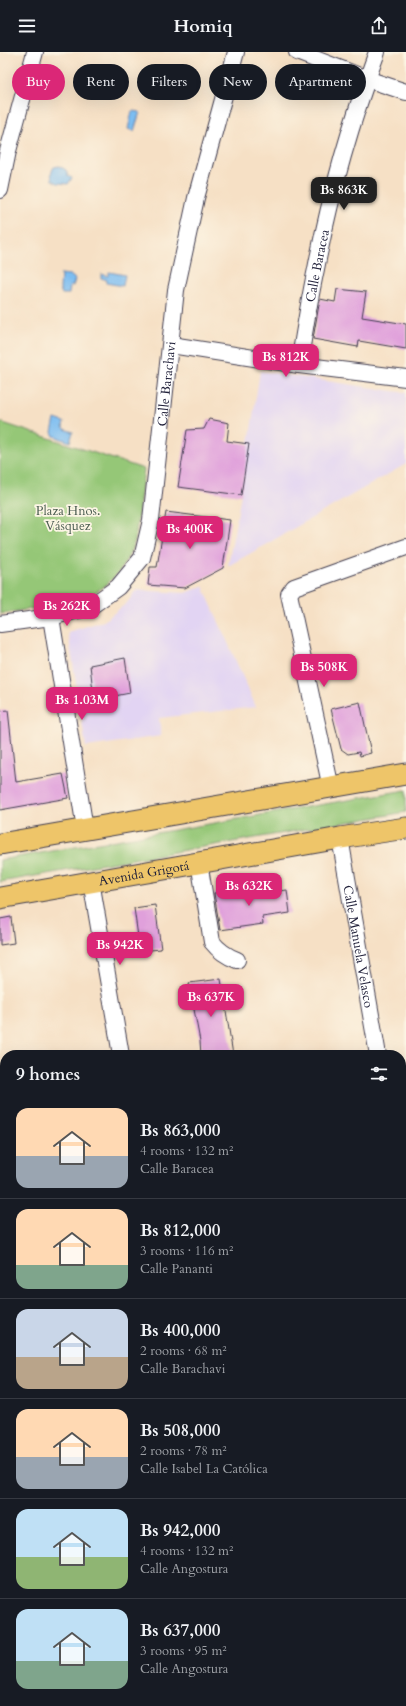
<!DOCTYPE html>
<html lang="en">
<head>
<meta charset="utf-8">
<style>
  :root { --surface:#171b24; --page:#20242c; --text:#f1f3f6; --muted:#9ea1a6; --line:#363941; --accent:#db2777 }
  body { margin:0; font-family:Cardo,serif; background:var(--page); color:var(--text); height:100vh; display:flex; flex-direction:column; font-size:15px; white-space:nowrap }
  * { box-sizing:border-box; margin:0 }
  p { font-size:13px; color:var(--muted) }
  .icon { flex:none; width:22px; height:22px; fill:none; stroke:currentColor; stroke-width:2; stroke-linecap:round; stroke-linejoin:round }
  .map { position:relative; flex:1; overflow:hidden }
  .side { position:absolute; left:0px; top:998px; width:406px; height:656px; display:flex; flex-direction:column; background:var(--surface); border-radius:16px 16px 0 0; box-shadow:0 4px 16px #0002 }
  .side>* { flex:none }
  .top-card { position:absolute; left:12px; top:12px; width:382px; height:36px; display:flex; gap:8px }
  .price { position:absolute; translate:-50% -34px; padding:0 9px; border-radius:8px; background:var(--accent); color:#fff; font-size:13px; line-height:26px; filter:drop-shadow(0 1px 2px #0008) }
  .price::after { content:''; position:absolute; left:50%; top:24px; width:12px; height:9px; margin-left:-6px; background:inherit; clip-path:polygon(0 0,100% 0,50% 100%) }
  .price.on { background:#222; color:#fff }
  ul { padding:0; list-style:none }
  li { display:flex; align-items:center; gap:12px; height:100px; padding:0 16px }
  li+li { border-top:1px solid var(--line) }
  li span { display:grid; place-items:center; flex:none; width:112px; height:80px; border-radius:12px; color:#555 }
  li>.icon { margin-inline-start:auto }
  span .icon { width:48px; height:48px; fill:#fffc; stroke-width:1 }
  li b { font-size:17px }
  h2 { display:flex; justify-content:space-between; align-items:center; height:48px; padding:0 16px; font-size:17px }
  .chip { padding:0 14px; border-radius:18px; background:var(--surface); box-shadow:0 4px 16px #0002; font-size:14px; line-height:36px }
  .chip.on { background:var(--accent); color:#fff }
  header { display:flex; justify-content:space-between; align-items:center; height:52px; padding:0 16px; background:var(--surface); font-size:18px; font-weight:700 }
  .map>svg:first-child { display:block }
  .built { fill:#e2d4f3 }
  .green { fill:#95c777; stroke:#5c7459 }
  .water { fill:#7dbdf1; stroke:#507096 }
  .building { fill:#e0a0db }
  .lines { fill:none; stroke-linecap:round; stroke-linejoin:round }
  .minor-casing { stroke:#423e50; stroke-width:18 }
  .major-casing { stroke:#423e50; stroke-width:23 }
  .minor { stroke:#fff; stroke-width:16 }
  .major { stroke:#eec569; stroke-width:21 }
  .labels { text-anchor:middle; stroke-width:3.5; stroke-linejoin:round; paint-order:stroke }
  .street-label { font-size:13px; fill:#22223b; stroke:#fcf5e5 }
  .park-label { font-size:13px; fill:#4a5c50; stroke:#fcf5e5 }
</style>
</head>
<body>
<header><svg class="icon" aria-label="menu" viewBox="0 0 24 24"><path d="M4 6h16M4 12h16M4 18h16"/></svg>Homiq<svg class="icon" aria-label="share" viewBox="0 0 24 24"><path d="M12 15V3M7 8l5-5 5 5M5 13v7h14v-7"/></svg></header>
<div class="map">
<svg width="406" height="1654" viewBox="0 0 406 1654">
  <rect width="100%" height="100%" fill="#fcf5e5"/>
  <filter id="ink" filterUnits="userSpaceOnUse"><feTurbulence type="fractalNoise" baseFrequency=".025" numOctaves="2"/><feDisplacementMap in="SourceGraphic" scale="8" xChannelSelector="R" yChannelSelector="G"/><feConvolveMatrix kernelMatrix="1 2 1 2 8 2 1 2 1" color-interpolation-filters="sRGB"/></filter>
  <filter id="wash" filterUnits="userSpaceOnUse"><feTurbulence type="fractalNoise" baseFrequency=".012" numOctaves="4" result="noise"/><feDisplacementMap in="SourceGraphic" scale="16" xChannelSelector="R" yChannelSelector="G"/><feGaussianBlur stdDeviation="0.9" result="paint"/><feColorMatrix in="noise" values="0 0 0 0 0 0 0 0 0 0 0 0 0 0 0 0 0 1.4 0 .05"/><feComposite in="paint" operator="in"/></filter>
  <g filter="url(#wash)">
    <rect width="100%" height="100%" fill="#f6e0c5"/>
    <g class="built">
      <polygon points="260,319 406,341 406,412 228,514 241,443"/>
      <polygon points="203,534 256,655 159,666 161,684 86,695 68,580 104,569 127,551 136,538 186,541"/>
      <polygon points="401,1646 403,1654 240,1653 269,1649 401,1649"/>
    </g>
    <g class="green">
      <polygon points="0,370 144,417 135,489 128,505 119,520 107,532 84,548 0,562"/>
      <polygon points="406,738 406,760 0,830 0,808"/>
    </g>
    <g class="water">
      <polygon points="132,59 140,60 134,79 128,77"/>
      <path d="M59,114l7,4 2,6 4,2 -4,6 -10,-1 -6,-3c-1,-5 -1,-8 2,-13z"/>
      <polygon points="109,220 125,223 123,234 106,231 107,228 101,226 101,222 108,224"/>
      <polygon points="61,222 70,223 75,227 73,234 70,234 69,242 62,242 60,237"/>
      <polygon points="55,367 64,370 63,374 65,377 73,380 70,390 54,384 52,380"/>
    </g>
    <g id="blocks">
      <g class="building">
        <polygon points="337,237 366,240 362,265 406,272 406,297 359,289 358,295 313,287 320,247 335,250"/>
        <polygon points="209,367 229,371 227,389 249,392 241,443 178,435 187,378 204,377"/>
        <polygon points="166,460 230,468 223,516 185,536 148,533 150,515 157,515"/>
        <polygon points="125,606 130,641 94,648 90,613"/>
        <polygon points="360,650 371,701 360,704 359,700 348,702 341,697 331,657"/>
        <polygon points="8,658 16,730 63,722 68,746 0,758 0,659"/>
        <polygon points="247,836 248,843 287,838 290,861 262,865 263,872 220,878 214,841"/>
        <polygon points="155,853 161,897 140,899 134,856"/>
        <polygon points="11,865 14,891 0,893 0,867"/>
        <polygon points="221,927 233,1003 201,1003 200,989 189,931"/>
      </g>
    </g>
  </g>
  <g filter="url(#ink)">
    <use href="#blocks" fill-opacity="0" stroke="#423e50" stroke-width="1"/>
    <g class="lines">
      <defs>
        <g id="minor">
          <polyline points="297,0 367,27 406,40"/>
          <polyline points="0,138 8,99 35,0"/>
          <polyline points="171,293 299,313 406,326"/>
          <path id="s1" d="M299,313c5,-32 10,-64 17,-96 14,-73 35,-147 61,-217"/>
          <polyline points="51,565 85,777"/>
          <path id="s2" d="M0,572l51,-7 39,-10 28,-20 24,-29 9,-38 25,-230 20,-92 40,-146"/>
          <polyline points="331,736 289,542 294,535 406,495"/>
          <path id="s3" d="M340,786l38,217"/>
          <path d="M199,810l13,80c7,9 14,14 25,18"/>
          <polyline points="91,829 121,1003"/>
          <polyline points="401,1030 406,1029"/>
          <polyline points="0,1102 5,1101"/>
          <polyline points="401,1151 406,1184"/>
          <polyline points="401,1288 406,1287"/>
          <polyline points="0,1363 5,1362"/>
          <polyline points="401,1541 406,1540"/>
          <polyline points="0,1617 5,1616"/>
          <polyline points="226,1649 227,1654"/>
        </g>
        <g id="major">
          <polyline points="0,792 406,722"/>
          <path id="s4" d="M0,846l340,-60 66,-10"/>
        </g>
      </defs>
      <use href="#minor" class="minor-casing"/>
      <use href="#major" class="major-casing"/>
      <use href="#minor" class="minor"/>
      <use href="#major" class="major"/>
    </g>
  </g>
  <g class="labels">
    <g class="street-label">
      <text dy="5" stroke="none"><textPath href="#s1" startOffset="101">Calle Baracea</textPath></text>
      <text dy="5" stroke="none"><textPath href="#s2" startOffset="340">Calle Barachavi</textPath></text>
      <text dy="5" stroke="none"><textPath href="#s4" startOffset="146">Avenida Grigotá</textPath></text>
      <text dy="5" stroke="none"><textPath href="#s3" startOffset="110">Calle Manuela Velasco</textPath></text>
    </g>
    <g class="park-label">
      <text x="68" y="463">Plaza Hnos.<tspan x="68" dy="15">Vásquez</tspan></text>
    </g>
  </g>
</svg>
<b class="price on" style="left:344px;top:159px">Bs 863K</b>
<b class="price" style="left:286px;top:326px">Bs 812K</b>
<b class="price" style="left:190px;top:498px">Bs 400K</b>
<b class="price" style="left:67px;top:575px">Bs 262K</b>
<b class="price" style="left:324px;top:636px">Bs 508K</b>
<b class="price" style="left:82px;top:669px">Bs 1.03M</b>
<b class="price" style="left:249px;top:855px">Bs 632K</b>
<b class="price" style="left:120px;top:914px">Bs 942K</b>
<b class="price" style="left:211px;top:966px">Bs 637K</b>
<div class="top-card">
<a class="chip on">Buy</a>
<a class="chip">Rent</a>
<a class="chip">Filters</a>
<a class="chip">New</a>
<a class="chip">Apartment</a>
</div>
<section class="side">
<h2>9 homes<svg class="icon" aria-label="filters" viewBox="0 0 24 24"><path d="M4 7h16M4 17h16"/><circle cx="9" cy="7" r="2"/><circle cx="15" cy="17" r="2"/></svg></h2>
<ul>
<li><span style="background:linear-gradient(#ffd9b3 60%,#9aa5b1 0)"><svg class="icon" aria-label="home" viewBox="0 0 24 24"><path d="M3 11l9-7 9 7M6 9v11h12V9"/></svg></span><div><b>Bs 863,000</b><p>4 rooms · 132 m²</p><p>Calle Baracea</p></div></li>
<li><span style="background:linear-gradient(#ffd9b3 70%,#7fa58c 0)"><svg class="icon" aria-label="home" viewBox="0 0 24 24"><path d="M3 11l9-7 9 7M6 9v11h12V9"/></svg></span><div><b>Bs 812,000</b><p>3 rooms · 116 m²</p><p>Calle Pananti</p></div></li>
<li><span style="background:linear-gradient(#c9d6e8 60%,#b9a48a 0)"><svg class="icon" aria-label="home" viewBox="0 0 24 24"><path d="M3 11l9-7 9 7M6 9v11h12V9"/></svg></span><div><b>Bs 400,000</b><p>2 rooms · 68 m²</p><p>Calle Barachavi</p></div></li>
<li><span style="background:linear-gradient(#ffd9b3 60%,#9aa5b1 0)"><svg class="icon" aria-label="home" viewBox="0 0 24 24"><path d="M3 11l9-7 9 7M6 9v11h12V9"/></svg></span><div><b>Bs 508,000</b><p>2 rooms · 78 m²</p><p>Calle Isabel La Católica</p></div></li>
<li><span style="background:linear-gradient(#bfe0f5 60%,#8fb573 0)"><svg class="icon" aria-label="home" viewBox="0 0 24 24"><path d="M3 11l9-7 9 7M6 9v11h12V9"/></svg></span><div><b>Bs 942,000</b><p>4 rooms · 132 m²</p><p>Calle Angostura</p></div></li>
<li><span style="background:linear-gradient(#bfe0f5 65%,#7fa58c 0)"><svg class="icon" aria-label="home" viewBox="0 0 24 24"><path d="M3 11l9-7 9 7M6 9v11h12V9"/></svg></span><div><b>Bs 637,000</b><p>3 rooms · 95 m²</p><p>Calle Angostura</p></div></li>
</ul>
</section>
</div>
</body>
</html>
